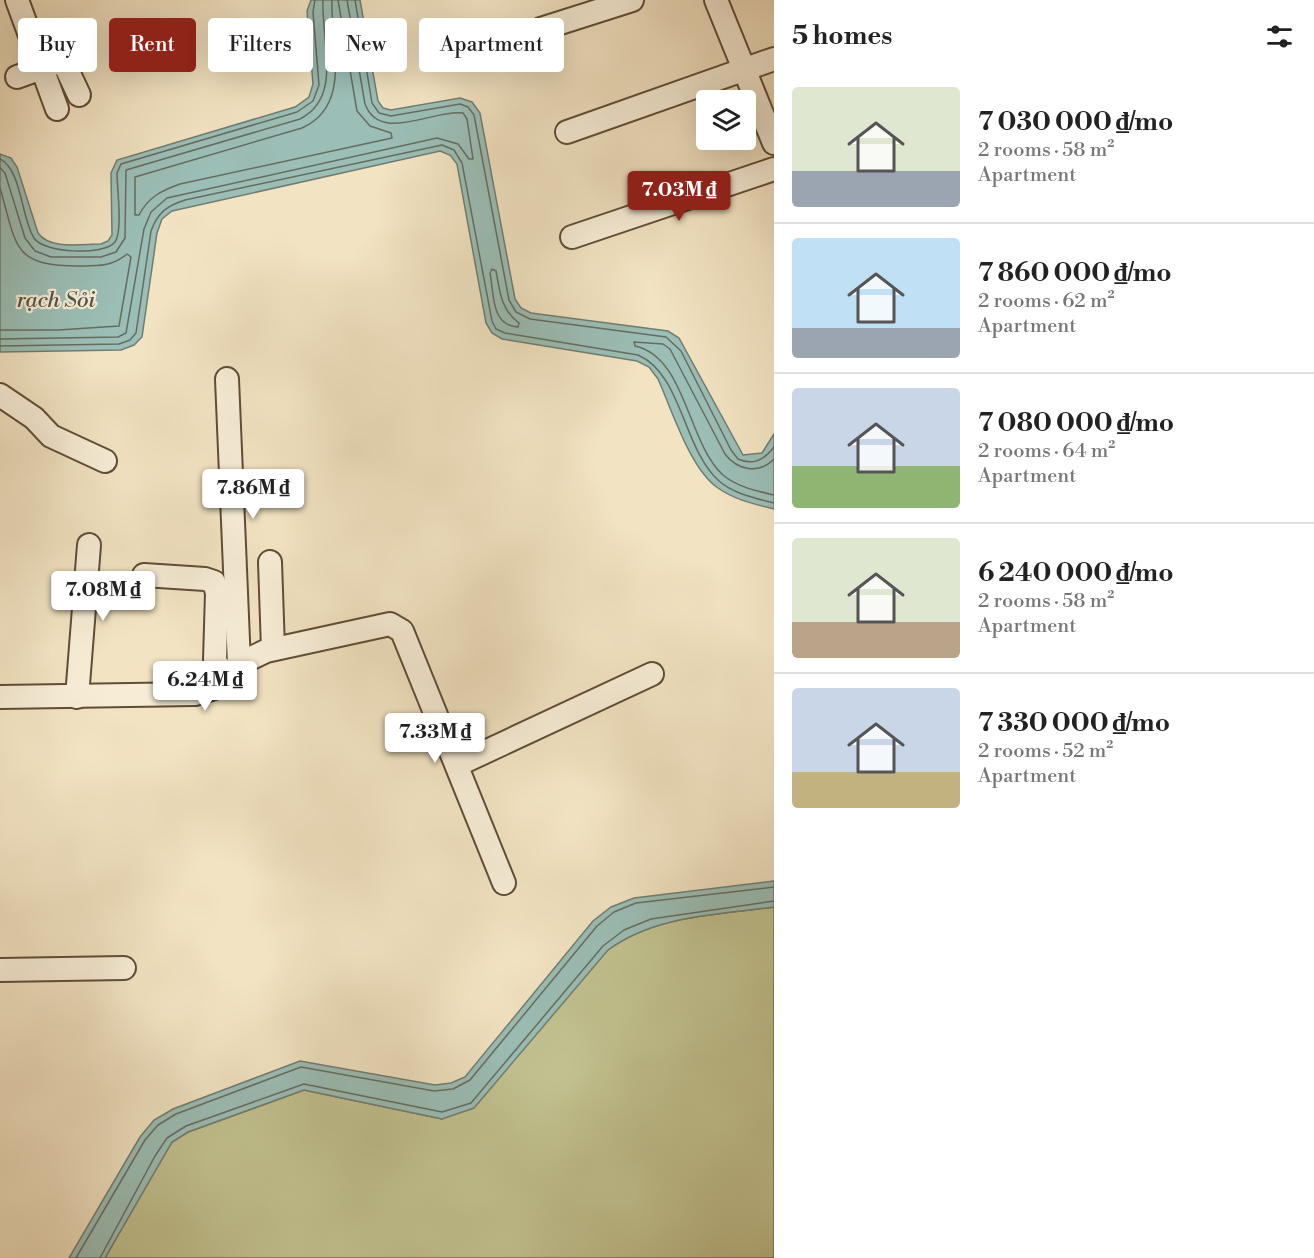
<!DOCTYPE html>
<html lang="en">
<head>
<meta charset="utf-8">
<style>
  :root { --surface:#fff; --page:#f6f6f6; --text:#222; --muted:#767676; --line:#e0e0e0; --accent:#8f2418 }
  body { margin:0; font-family:"Libre Bodoni",serif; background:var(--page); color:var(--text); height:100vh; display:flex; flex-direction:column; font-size:22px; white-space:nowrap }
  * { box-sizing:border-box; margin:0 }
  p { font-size:20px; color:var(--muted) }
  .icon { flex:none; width:33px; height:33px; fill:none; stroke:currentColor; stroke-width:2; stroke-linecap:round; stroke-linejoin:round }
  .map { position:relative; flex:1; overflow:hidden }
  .drawer { display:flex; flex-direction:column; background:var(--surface); width:540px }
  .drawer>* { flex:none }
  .hud { position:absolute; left:18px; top:18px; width:570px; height:54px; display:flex; gap:12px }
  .buttons { position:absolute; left:696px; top:90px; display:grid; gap:12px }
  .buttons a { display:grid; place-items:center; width:60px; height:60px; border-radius:6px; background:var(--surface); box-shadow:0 6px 24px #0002; font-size:30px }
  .price { position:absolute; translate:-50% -51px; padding:0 14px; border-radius:6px; background:#fff; color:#222; font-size:20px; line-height:39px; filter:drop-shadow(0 2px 3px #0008) }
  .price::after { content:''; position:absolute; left:50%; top:36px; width:18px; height:14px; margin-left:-9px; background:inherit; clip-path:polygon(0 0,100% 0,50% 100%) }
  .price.selected { background:var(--accent); color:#fff }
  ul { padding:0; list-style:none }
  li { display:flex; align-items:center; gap:18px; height:150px; padding:0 18px }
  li+li { border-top:2px solid var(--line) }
  li span { display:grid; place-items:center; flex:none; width:168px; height:120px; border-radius:6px; color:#555 }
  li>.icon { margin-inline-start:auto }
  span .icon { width:72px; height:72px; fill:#fffc; stroke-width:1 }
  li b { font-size:26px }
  h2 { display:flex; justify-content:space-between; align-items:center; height:72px; padding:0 18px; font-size:26px }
  .chip { padding:0 21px; border-radius:6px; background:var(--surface); box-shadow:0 6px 24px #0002; font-size:21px; line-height:54px }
  .chip.selected { background:var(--accent); color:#fff }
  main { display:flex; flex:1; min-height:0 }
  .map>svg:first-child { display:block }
  .green { fill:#c1c18f; stroke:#786e4c; stroke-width:1.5 }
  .water { fill:#9bbeb6; stroke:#707d71; stroke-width:1.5 }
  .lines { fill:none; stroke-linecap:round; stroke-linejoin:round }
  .shore { stroke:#666c60; stroke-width:1.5 }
  .minor-casing { stroke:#604d37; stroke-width:26 }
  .minor { stroke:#f7edd7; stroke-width:22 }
  .labels { text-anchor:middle; stroke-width:4.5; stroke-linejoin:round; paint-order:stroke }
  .water-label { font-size:22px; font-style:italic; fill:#555446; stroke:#f7edd7 }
</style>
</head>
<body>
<main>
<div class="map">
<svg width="774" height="1258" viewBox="0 0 774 1258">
  <rect width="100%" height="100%" fill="#f2e3c2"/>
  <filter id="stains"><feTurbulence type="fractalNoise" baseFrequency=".00333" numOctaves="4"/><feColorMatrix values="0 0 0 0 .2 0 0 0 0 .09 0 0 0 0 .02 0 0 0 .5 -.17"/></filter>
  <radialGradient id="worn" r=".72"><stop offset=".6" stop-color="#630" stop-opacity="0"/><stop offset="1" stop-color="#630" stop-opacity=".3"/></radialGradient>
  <path class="green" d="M774,907v351h-669l55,-98 12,-18 16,-10 116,-42 138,29 166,-169c47,-35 109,-35 166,-43z"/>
  <g class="water">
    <path d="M311,0h49l18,101 5,7 8,2 69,-12 12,4 8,11 35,186 6,9 10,5 137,18 11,7 64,117 19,-2 12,-19v75c-20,-5 -39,-9 -56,-21 -28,-19 -46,-78 -60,-109l-9,-12 -12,-6 -135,-22 -10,-6 -6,-10 -29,-159 -7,-9 -10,-4 -268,60 -10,8 -5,14 -15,104 -8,8 -13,5 -121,2v-198l11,4 6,9 21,66c12,17 43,11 63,11l7,-3 4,-6 -1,-62 6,-13 178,-53 14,-10 4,-13 -6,-73z"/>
    <path d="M774,881v26c-56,8 -119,8 -166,43l-134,158 -32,11 -138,-29 -116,42 -16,10 -67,116h-36l71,-121 14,-17 19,-11 127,-48 135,24 16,-2 14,-6 128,-156 18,-14 23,-9z"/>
  </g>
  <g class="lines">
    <g class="shore">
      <path d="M332,0c-2,43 21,105 -30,128l-167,49v38h4c9,-18 24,-25 41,-31l212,-46 -1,-5 -21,-7 -13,-15 -19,-111"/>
      <path d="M355,0l17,103 7,10 12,3 69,-12 8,3 6,8 35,185 7,12 14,7 136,18 15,14 50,99 7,9c15,7 27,0 36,-12"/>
      <path d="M0,159c22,11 21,59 34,79 9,15 70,18 81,4 8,-11 2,-54 2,-69l4,-9 176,-52 16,-11 6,-16 -6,-73 2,-12"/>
      <path d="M0,168l5,5 20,65 10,13 16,6h50l15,-5 9,-14 1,-68 174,-51c43,-22 21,-77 23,-119"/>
      <path d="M0,188c17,57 11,78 78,78 19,0 34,1 49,-12l4,3 -12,69 -61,4h-58"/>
      <path d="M492,269l4,2c4,21 5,39 23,52l-1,4c-27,-1 -24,-33 -28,-54z"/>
      <path d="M0,339l118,-2 8,-4 18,-104 7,-17 16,-14 270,-60 21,6 11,15h4l-6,-40 -4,-6c-30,-4 -83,31 -98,-9l-18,-104"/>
      <path d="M0,346l119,-2 11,-4 6,-7 15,-102c7,-19 16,-25 34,-31l257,-55 12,5 8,13 30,158 4,8 9,4 133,22c44,19 45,94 81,126 15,13 36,17 55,22"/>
      <path d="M774,459c-15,16 -37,11 -49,-5l-55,-105 -7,-5 -29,-2 1,4c51,11 52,96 88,129 14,12 34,16 51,20"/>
      <polyline points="76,1258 145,1140 158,1125 176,1114 301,1067 434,1091 453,1089 470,1080 597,926 614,912 636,903 774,887"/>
      <polyline points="100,1258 155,1156 167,1138 186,1126 304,1084 442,1112 471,1103 603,946 624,930 651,919 774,901"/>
    </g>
    <defs>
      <g id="minor">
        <polyline points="17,0 57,109"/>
        <polyline points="716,0 774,143"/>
        <polyline points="541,29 632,0"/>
        <polyline points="17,77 58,62 64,63 79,95"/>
        <polyline points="567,132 774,59"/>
        <polyline points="572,237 774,169"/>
        <polyline points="227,379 239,664"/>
        <polyline points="0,395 34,418 51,436 105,461"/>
        <polyline points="270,562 273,649"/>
        <polyline points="144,575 205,579 214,582 217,593 215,660 224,680"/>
        <polyline points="0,697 195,694 214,688 239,664 266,651 390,624 402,631 504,883"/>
        <polyline points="77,697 89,545"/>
        <polyline points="457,765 652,674"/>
        <polyline points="0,970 124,968"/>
      </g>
    </defs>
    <use href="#minor" class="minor-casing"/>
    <use href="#minor" class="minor"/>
  </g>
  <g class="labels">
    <g class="water-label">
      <text x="56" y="307">rạch Sỏi</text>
    </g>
  </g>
  <rect width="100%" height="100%" filter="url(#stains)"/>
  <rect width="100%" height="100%" fill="url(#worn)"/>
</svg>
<div class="buttons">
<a><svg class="icon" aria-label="layers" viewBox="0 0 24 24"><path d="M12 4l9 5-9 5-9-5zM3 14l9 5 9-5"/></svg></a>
</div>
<b class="price selected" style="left:679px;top:222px">7.03M ₫</b>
<b class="price" style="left:253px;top:520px">7.86M ₫</b>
<b class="price" style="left:103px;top:622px">7.08M ₫</b>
<b class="price" style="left:205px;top:712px">6.24M ₫</b>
<b class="price" style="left:435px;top:764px">7.33M ₫</b>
<div class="hud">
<a class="chip">Buy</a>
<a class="chip selected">Rent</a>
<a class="chip">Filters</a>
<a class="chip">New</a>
<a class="chip">Apartment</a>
</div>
</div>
<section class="drawer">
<h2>5 homes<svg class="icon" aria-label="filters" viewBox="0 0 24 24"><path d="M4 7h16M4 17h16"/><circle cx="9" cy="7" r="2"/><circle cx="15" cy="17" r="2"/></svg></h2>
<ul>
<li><span style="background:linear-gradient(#dfe7d0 70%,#9aa5b1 0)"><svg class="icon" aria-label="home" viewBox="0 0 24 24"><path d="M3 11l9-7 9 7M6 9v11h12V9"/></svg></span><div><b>7 030 000 ₫/mo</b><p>2 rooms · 58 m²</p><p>Apartment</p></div></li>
<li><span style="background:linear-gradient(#bfe0f5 75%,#9aa5b1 0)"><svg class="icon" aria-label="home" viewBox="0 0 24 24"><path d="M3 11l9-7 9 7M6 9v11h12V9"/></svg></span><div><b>7 860 000 ₫/mo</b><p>2 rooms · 62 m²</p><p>Apartment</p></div></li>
<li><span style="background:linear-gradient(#c9d6e8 65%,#8fb573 0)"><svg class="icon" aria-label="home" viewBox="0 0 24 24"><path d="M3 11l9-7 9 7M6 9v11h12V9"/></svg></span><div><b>7 080 000 ₫/mo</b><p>2 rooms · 64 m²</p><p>Apartment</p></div></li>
<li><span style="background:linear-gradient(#dfe7d0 70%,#b9a48a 0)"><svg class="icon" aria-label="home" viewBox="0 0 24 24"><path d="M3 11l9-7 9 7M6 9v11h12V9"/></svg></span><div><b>6 240 000 ₫/mo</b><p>2 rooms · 58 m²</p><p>Apartment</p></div></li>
<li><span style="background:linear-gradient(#c9d6e8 70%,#c2b280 0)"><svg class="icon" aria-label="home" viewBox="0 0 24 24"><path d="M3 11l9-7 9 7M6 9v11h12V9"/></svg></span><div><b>7 330 000 ₫/mo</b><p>2 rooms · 52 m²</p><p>Apartment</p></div></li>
</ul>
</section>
</main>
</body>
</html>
